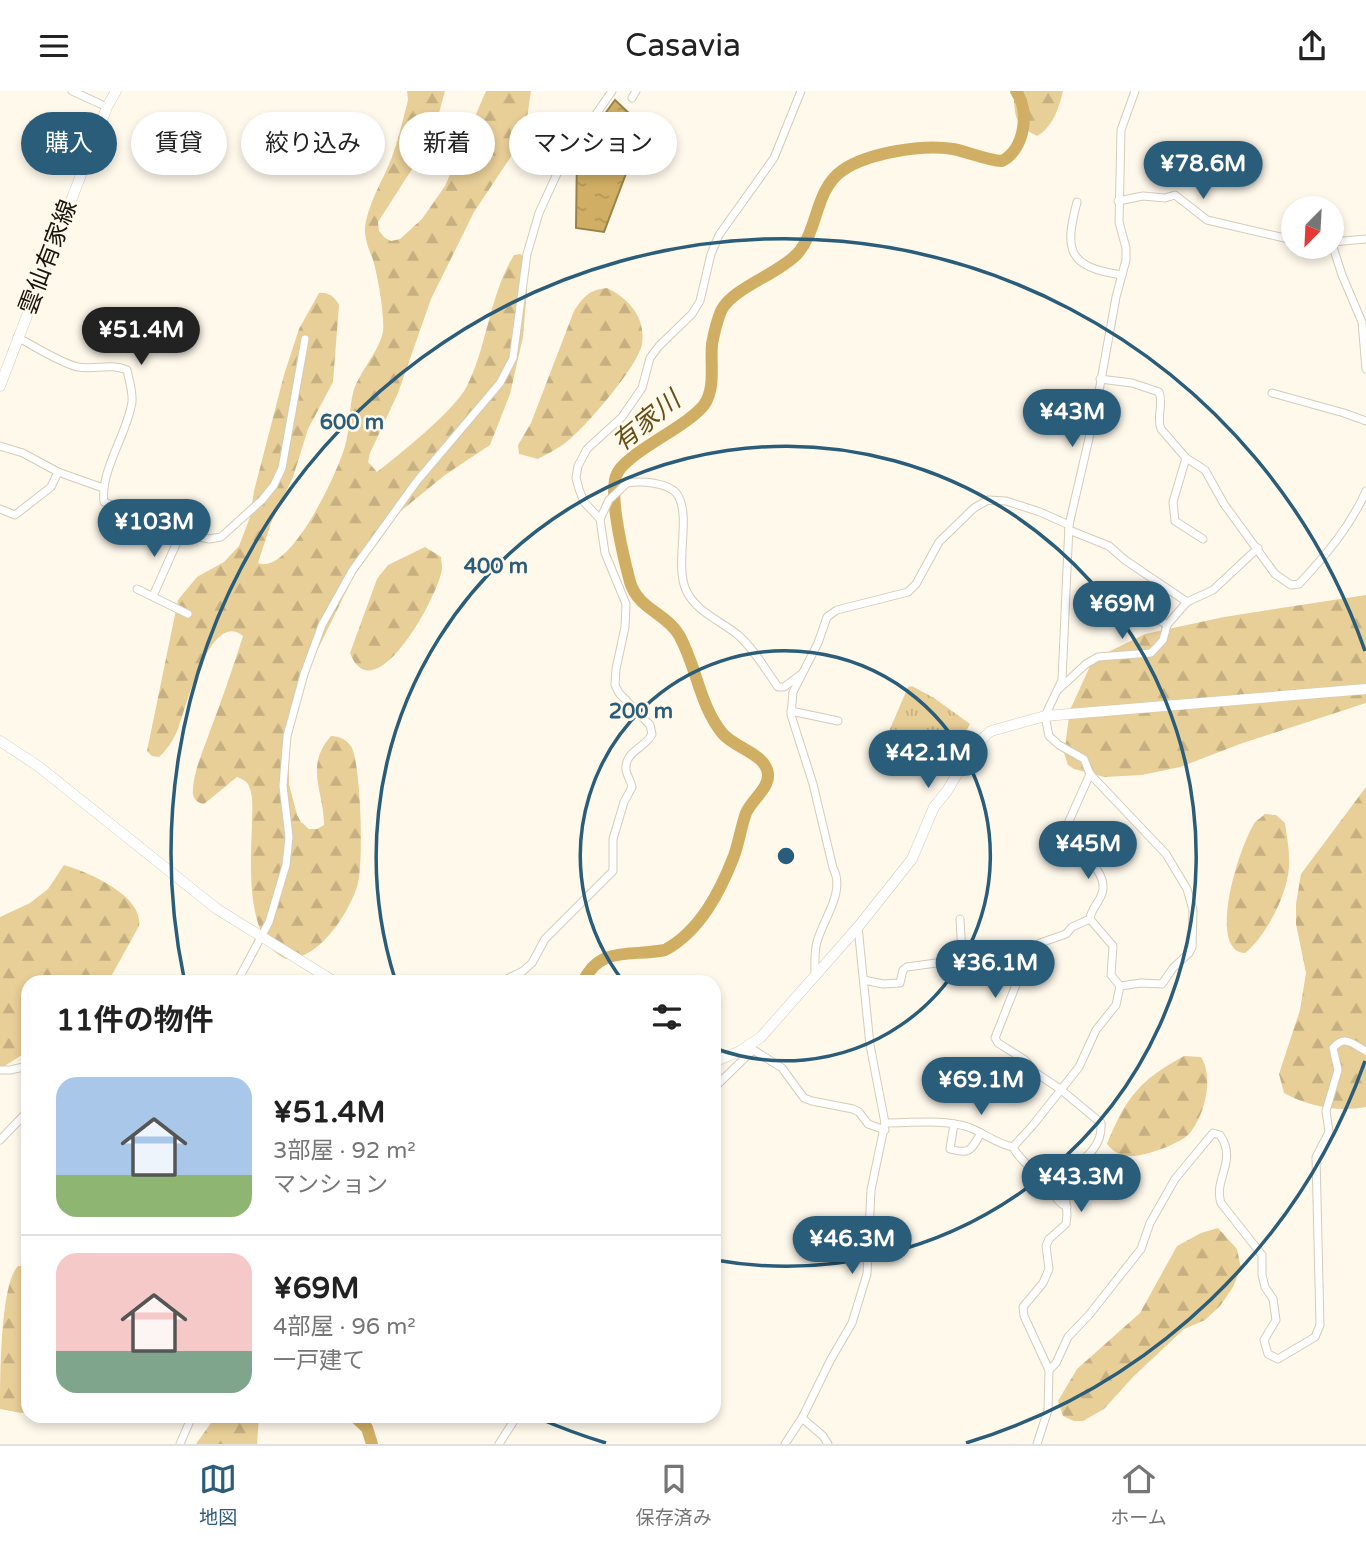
<!DOCTYPE html>
<html lang="ja">
<head>
<meta charset="utf-8">
<style>
  :root { --surface:#fff; --page:#f2f2f2; --text:#222; --muted:#767676; --line:#e0e0e0; --accent:#2a5d7a }
  body { margin:0; font-family:"Varela Round","Noto Sans JP",sans-serif; background:var(--page); color:var(--text); height:100vh; display:flex; flex-direction:column; font-size:26px; white-space:nowrap }
  * { box-sizing:border-box; margin:0 }
  p { font-size:23px; color:var(--muted) }
  .icon { flex:none; width:38px; height:38px; fill:none; stroke:currentColor; stroke-width:2; stroke-linecap:round; stroke-linejoin:round }
  .map { position:relative; flex:1; overflow:hidden }
  .details { position:absolute; left:21px; top:884px; width:700px; height:448px; display:flex; flex-direction:column; background:var(--surface); border-radius:21px; box-shadow:0 4px 10px #0003 }
  .details>* { flex:none }
  .top-card { position:absolute; left:21px; top:21px; width:700px; height:63px; display:flex; gap:14px }
  .needle { width:46px; rotate:204deg }
  .buttons { position:absolute; left:1281px; top:105px; display:grid; gap:14px }
  .buttons a { display:grid; place-items:center; width:63px; height:63px; border-radius:50%; background:var(--surface); box-shadow:0 4px 10px #0003; font-size:35px }
  .price { position:absolute; translate:-50% -60px; padding:0 16px; border-radius:24px; background:var(--accent); color:#fff; font-size:23px; line-height:46px; filter:drop-shadow(0 2px 4px #0008) }
  .price::after { content:''; position:absolute; left:50%; top:42px; width:21px; height:16px; margin-left:-10px; background:inherit; clip-path:polygon(0 0,100% 0,50% 100%) }
  .price.active { background:#222; color:#fff }
  ul { padding:0; list-style:none }
  li { display:flex; align-items:center; gap:21px; height:175px; padding:0 35px }
  li+li { border-top:2px solid var(--line) }
  li span { display:grid; place-items:center; flex:none; width:196px; height:140px; border-radius:21px; color:#555 }
  li>.icon { margin-inline-start:auto }
  span .icon { width:84px; height:84px; fill:#fffc; stroke-width:1 }
  li b { font-size:30px }
  h2 { display:flex; justify-content:space-between; align-items:center; height:84px; padding:0 35px; font-size:30px }
  .pill { padding:0 24px; border-radius:32px; background:var(--surface); box-shadow:0 4px 10px #0003; font-size:24px; line-height:63px }
  .pill.active { background:var(--accent); color:#fff }
  header { display:flex; justify-content:space-between; align-items:center; height:91px; padding:0 35px; background:var(--surface); font-size:32px; font-weight:600 }
  .tab-bar { display:flex; justify-content:space-around; align-items:center; height:98px; border-top:2px solid var(--line); background:var(--surface); font-size:19px; color:var(--muted) }
  .tab-bar a { display:grid; justify-items:center; gap:4px }
  .tab-bar .active { color:var(--accent) }
  .map>svg:first-child { display:block }
  .forest { fill:url(#forest-firs) }
  .park { fill:url(#park-tufts) }
  .water { fill:url(#water-ripples); stroke:#99814a; stroke-width:2 }
  .lines { fill:none; stroke-linecap:round; stroke-linejoin:round }
  .river { stroke:#d0af64; stroke-width:12 }
  .street-casing { stroke:#d5cbb7; stroke-width:9 }
  .secondary-casing { stroke:#d5cbb7; stroke-width:11 }
  .street { stroke:#fff; stroke-width:7 }
  .secondary { stroke:#fff; stroke-width:10 }
  .ring { fill:none; stroke:#2a5d7a; stroke-width:3.5 }
  .labels { text-anchor:middle; stroke-width:5; stroke-linejoin:round; paint-order:stroke }
  .street-label { font-size:24px; fill:#18150e; stroke:#fff9ec }
  .water-label { font-size:26px; font-style:italic; fill:#664f16; stroke:#fff9ec }
  .centre { fill:#2a5d7a; stroke:#fff9ec; stroke-width:3.5 }
  .ring-label { font-size:21px; text-anchor:middle; font-weight:bold; fill:#2a5d7a; stroke:#fff9ec; stroke-width:5; stroke-linejoin:round; paint-order:stroke }
</style>
</head>
<body>
<header><svg class="icon" aria-label="menu" viewBox="0 0 24 24"><path d="M4 6h16M4 12h16M4 18h16"/></svg>Casavia<svg class="icon" aria-label="share" viewBox="0 0 24 24"><path d="M12 15V3M7 8l5-5 5 5M5 13v7h14v-7"/></svg></header>
<div class="map">
<svg width="1366" height="1353" viewBox="0 0 1366 1353">
  <defs>
    <pattern id="forest-firs" width="22" height="20" patternUnits="userSpaceOnUse" patternTransform="scale(1.75)"><rect width="22" height="20" fill="#e8ce97"/><path d="M5 1l3.5 6h-7zM16 11l3.5 6h-7z" fill="#c6b081"/></pattern>
    <pattern id="park-tufts" width="24" height="20" patternUnits="userSpaceOnUse" patternTransform="scale(1.75)"><rect width="24" height="20" fill="#e8ce97"/><path d="M3 7l-1-3M5 7V3M7 7l1-3M15 17l-1-3M17 17v-4M19 17l1-3" fill="none" stroke="#c6b081"/></pattern>
    <pattern id="water-ripples" width="26" height="14" patternUnits="userSpaceOnUse" patternTransform="scale(1.75)"><rect width="26" height="14" fill="#d0af64"/><path d="M2 4q2-2 4 0t4 0M15 11q2-2 4 0t4 0" fill="none" stroke="#b29656"/></pattern>
  </defs>
  <rect width="100%" height="100%" fill="#fff9ec"/>
  <g class="forest">
    <path d="M407,0h38l-13,47 -54,84 1,9 6,7 6,3 9,-2 22,-20 23,-33 41,-95h45l-4,27 -13,34 -40,60 -43,87 -33,94 -28,60 -2,9 9,10c23,-18 77,-61 90,-86 21,-42 22,-90 47,-131l6,-1 6,4 1,31 -4,48 -13,57 -20,51 -45,30 -65,53 -12,19 -55,112 -17,50 -7,41v34l8,31 4,7 8,7h8l7,-4c0,-35 -20,-58 7,-89 8,0 17,4 21,12 9,20 12,118 5,139 -9,27 -38,73 -71,72 -42,-19 -35,-97 -34,-135 0,-12 2,-27 -3,-38 -2,-5 -7,-7 -12,-9l-33,27c-8,-1 -12,-6 -11,-15 1,-20 11,-40 17,-58 12,-32 23,-63 33,-95 -33,-28 -58,75 -65,93 -4,10 -11,21 -19,28l-7,-1 -5,-5 31,-151 19,-23 27,-15 15,-16 11,-29 4,-26 30,-116 15,-46 20,-36c9,-1 16,4 20,12l-6,77 -25,47 -15,48 -22,46 -13,40c32,13 80,-91 87,-117 5,-17 4,-36 8,-53 5,-20 27,-42 30,-62 2,-14 -6,-61 -11,-74 -5,-12 -9,-23 -6,-36 5,-23 18,-43 26,-64 7,-19 11,-38 16,-57z"/>
    <path d="M1013,0h50c-4,17 -10,36 -26,45 -25,-12 -21,-20 -24,-45z"/>
    <path d="M607,197c21,10 39,29 35,56 -4,22 -53,79 -72,95 -9,8 -21,14 -32,20l-19,-5 -1,-9 13,-22 43,-112c10,-15 15,-21 33,-23z"/>
    <path d="M425,456l16,10c0,3 1,7 1,11 -2,26 -68,147 -92,85l27,-74 11,-14z"/>
    <polygon points="1366,504 1366,612 1240,653 1180,676 1142,684 1104,686 1074,678 1068,674 1064,662 1070,619 1090,575 1104,563 1145,543 1224,526"/>
    <path d="M1366,696v320c-29,5 -56,0 -82,-14l-5,-19 21,-64 6,-37 -10,-49v-20l5,-30z"/>
    <path d="M1265,723l11,1 9,8c2,15 5,30 4,44 -2,29 -23,69 -44,86 -40,-2 -4,-113 11,-132 2,-1 7,-5 9,-7z"/>
    <path d="M64,774c24,7 80,31 75,61l-31,56h-80v69l-28,18v-152l30,-14 18,-14z"/>
    <path d="M1184,965l17,1c13,21 4,57 -11,76 -8,10 -46,24 -60,23 -9,0 -17,-4 -23,-12 19,-47 33,-64 77,-88z"/>
    <polygon points="1218,1137 1237,1158 1241,1177 1233,1196 1220,1215 1205,1229 1184,1238 1133,1286 1104,1318 1083,1330 1074,1330 1063,1325 1058,1310 1077,1278 1140,1222 1177,1155 1201,1142"/>
    <path d="M18,1175h10v146l-7,1 -21,-4c0,-29 0,-125 18,-143z"/>
    <polygon points="216,1325 259,1325 257,1353 196,1353"/>
  </g>
  <polygon class="park" points="912,595 934,607 970,633 948,674 887,645 908,596"/>
  <polygon class="water" points="615,9 651,43 627,80 604,141 576,137 577,61"/>
  <g class="lines">
    <g class="river">
      <path d="M583,891c17,-37 48,-25 82,-32 35,-19 55,-58 69,-94 5,-14 7,-29 12,-43 6,-14 23,-24 22,-39 -2,-20 -33,-26 -45,-40 -24,-29 -26,-67 -44,-99 -13,-22 -41,-26 -49,-53 -6,-23 -21,-84 -14,-106 7,-22 70,-48 88,-71 12,-17 6,-41 8,-61 2,-11 5,-23 9,-33 11,-23 56,-36 76,-57 22,-24 17,-64 46,-84 25,-17 79,-26 110,-21 16,3 33,11 49,12 23,-12 28,-50 14,-70"/>
      <polyline points="354,1325 367,1337 372,1353"/>
    </g>
    <defs>
      <g id="street">
        <polyline points="72,0 107,16"/>
        <polyline points="632,7 636,0"/>
        <polyline points="1118,110 1143,105 1165,107 1175,104 1207,129 1293,149"/>
        <path d="M1077,111c-13,49 -9,65 45,73"/>
        <polyline points="1332,151 1366,148"/>
        <polyline points="1332,153 1342,184 1362,231 1366,278"/>
        <path d="M17,246c17,9 43,26 61,30 17,3 32,-4 49,3 2,10 6,22 5,32 -5,33 -32,68 -28,100l77,31 28,6 12,-2 41,-37 12,-15 8,-17 23,-129"/>
        <path d="M1100,288l32,4 27,9c5,12 -3,25 2,37l25,29 19,12 19,34 51,70 16,11 8,-1c27,-29 51,-57 67,-93"/>
        <polyline points="1272,302 1344,322 1366,330"/>
        <polyline points="0,355 23,362 58,381 103,397"/>
        <polyline points="1186,367 1173,411 1175,430 1203,448"/>
        <polyline points="0,418 15,424 51,396 58,381"/>
        <path d="M600,428l9,-19 18,-17c14,-2 41,-1 50,11 15,22 -3,70 9,96 10,22 35,31 52,45 16,14 28,35 40,52h6l16,-12"/>
        <polyline points="1069,439 1109,455 1125,469 1187,511 1213,499 1258,457"/>
        <polyline points="137,498 188,523"/>
        <polyline points="153,505 181,442"/>
        <polyline points="1140,519 1151,524"/>
        <polyline points="1152,520 1151,524 1167,534"/>
        <polyline points="1060,597 1086,573 1098,566 1151,562 1163,549 1167,534 1187,511"/>
        <polyline points="791,620 838,630"/>
        <path d="M1090,683l-25,56c6,23 40,34 38,59 -1,12 -12,18 -13,30l23,27 -2,29 9,11"/>
        <path d="M815,884c0,-11 -1,-23 2,-33 6,-23 29,-50 16,-74l-20,-84 -22,-69 2,-23 25,-49 9,-26 10,-7 71,-18 8,-8 23,-42 35,-34 14,-8 18,1 34,11 29,13"/>
        <polyline points="864,889 883,893 900,892 903,879 907,876 958,869 962,864 960,828"/>
        <polyline points="237,891 269,831 286,774 289,746 283,695 287,645 304,583 322,534 352,480 417,390 500,292 513,267 527,163 539,122 561,74 612,0"/>
        <path d="M501,891l22,-11 9,-8 13,-24 68,-68v-32l11,-37 8,-15c-1,-6 -5,-11 -6,-17 -2,-19 20,-22 26,-36l-2,-9 -31,-32 -4,-8 1,-16 9,-42 1,-23 -21,-51 -5,-34 -16,-17 -5,-13 -3,-11 2,-12 9,-17 35,-32 20,-29 8,-30 9,-12 33,-32 8,-13 11,-47 8,-19 55,-77 27,-67"/>
        <polyline points="1120,895 1141,892 1162,893 1173,877 1189,862 1192,856 1193,819 1187,798 1166,763 1090,683 1084,668 1059,654 1049,645 1045,625 1062,589 1069,434 1096,317 1116,206 1126,169 1126,157 1119,131 1121,39 1135,0"/>
        <polyline points="749,956 782,977 804,1007 812,1010 853,1018 859,1021 868,1033 885,1039"/>
        <polyline points="0,979 10,979 28,975"/>
        <polyline points="714,997 753,959"/>
        <path d="M885,1032c26,0 58,-4 83,4 15,5 28,17 45,20l20,-22 46,-58 17,-37 20,-25 4,-19"/>
        <path d="M954,1033l-4,25c20,6 21,1 31,-16"/>
        <polyline points="0,1049 28,1020"/>
        <path d="M1013,1056c8,16 24,24 35,38 7,9 8,17 19,22"/>
        <path d="M1049,1279l7,-7 12,-26 21,-22 52,-66 9,-26 25,-44 38,-46 7,2c18,26 -7,44 1,68l41,52v20l3,12 8,12 3,21 -12,20 4,14 10,5 37,-22 5,-12 -4,-168 13,-25 -3,-21 12,-41 -5,-22c12,-14 19,-4 33,3"/>
        <polyline points="802,1327 823,1345 828,1353"/>
        <polyline points="180,1353 192,1325"/>
        <polyline points="499,1353 517,1325"/>
        <polyline points="785,1353 802,1327 831,1268 852,1232 867,1183 871,1099 885,1032 870,954 858,836"/>
        <path d="M1037,1353l11,-34 1,-40 -25,-54 -1,-9 20,-24 6,-14 -3,-23 3,-7 17,-15 1,-9 -3,-40c18,-15 39,-26 37,-52l-41,-34 -24,-16 -11,-13 -27,-17 -3,-5 26,-66 19,-29 26,-9 6,-7 18,-8"/>
      </g>
      <g id="secondary">
        <polyline points="0,295 107,16 116,0"/>
        <polyline points="0,650 38,675 217,818 335,891"/>
        <polyline points="714,971 740,960 761,946 858,836 912,768 934,716 947,700 973,656 991,640 1045,625 1366,598"/>
      </g>
    </defs>
    <use href="#street" class="street-casing"/>
    <use href="#secondary" class="secondary-casing"/>
    <use href="#street" class="street"/>
    <use href="#secondary" class="secondary"/>
  </g>
  <g class="ring">
    <path d="M623 890A205 205 0 1 1 714 957"/>
    <path d="M395 888A410 410 0 1 1 715 1169"/>
    <path d="M1365 970A614 614 0 0 1 966 1352M606 1352A614 614 0 0 1 536 1326M184 887A614 614 0 0 1 1365 560"/>
  </g>
  <g class="labels">
    <g class="street-label">
      <text transform="translate(48 166) rotate(-69)" y="8">雲仙有家線</text>
    </g>
    <g class="water-label">
      <text transform="translate(646 330) rotate(-39)" y="9">有家川</text>
    </g>
  </g>
  <circle cx="786" cy="765" r="10" class="centre"/>
  <g class="ring-label">
    <text x="352" y="338">600 m</text>
    <text x="496" y="482">400 m</text>
    <text x="641" y="627">200 m</text>
  </g>
</svg>
<div class="buttons">
<a><svg class="needle" viewBox="-14 -14 28 28"><path d="M0-13l5 13h-10z" fill="#e53935"/><path d="M0 13l5-13h-10z" fill="#767676"/></svg></a>
</div>
<b class="price" style="left:1203px;top:110px">¥78.6M</b>
<b class="price active" style="left:141px;top:276px">¥51.4M</b>
<b class="price" style="left:1072px;top:358px">¥43M</b>
<b class="price" style="left:154px;top:468px">¥103M</b>
<b class="price" style="left:1122px;top:550px">¥69M</b>
<b class="price" style="left:928px;top:699px">¥42.1M</b>
<b class="price" style="left:1088px;top:790px">¥45M</b>
<b class="price" style="left:995px;top:909px">¥36.1M</b>
<b class="price" style="left:981px;top:1026px">¥69.1M</b>
<b class="price" style="left:1081px;top:1123px">¥43.3M</b>
<b class="price" style="left:852px;top:1185px">¥46.3M</b>
<div class="top-card">
<a class="pill active">購入</a>
<a class="pill">賃貸</a>
<a class="pill">絞り込み</a>
<a class="pill">新着</a>
<a class="pill">マンション</a>
</div>
<section class="details">
<h2>11件の物件<svg class="icon" aria-label="filters" viewBox="0 0 24 24"><path d="M4 7h16M4 17h16"/><circle cx="9" cy="7" r="2"/><circle cx="15" cy="17" r="2"/></svg></h2>
<ul>
<li><span style="background:linear-gradient(#a9c7e8 70%,#8fb573 0)"><svg class="icon" aria-label="home" viewBox="0 0 24 24"><path d="M3 11l9-7 9 7M6 9v11h12V9"/></svg></span><div><b>¥51.4M</b><p>3部屋 · 92 m²</p><p>マンション</p></div></li>
<li><span style="background:linear-gradient(#f6c9c9 70%,#7fa58c 0)"><svg class="icon" aria-label="home" viewBox="0 0 24 24"><path d="M3 11l9-7 9 7M6 9v11h12V9"/></svg></span><div><b>¥69M</b><p>4部屋 · 96 m²</p><p>一戸建て</p></div></li>
</ul>
</section>
</div>
<nav class="tab-bar">
<a class="active"><svg class="icon" aria-label="map" viewBox="0 0 24 24"><path d="M3 6l6-2 6 2 6-2v14l-6 2-6-2-6 2zM9 4v14M15 6v14"/></svg>地図</a>
<a><svg class="icon" aria-label="saved" viewBox="0 0 24 24"><path d="M7 4h10v16l-5-4-5 4z"/></svg>保存済み</a>
<a><svg class="icon" aria-label="home" viewBox="0 0 24 24"><path d="M3 11l9-7 9 7M6 9v11h12V9"/></svg>ホーム</a>
</nav>
</body>
</html>
